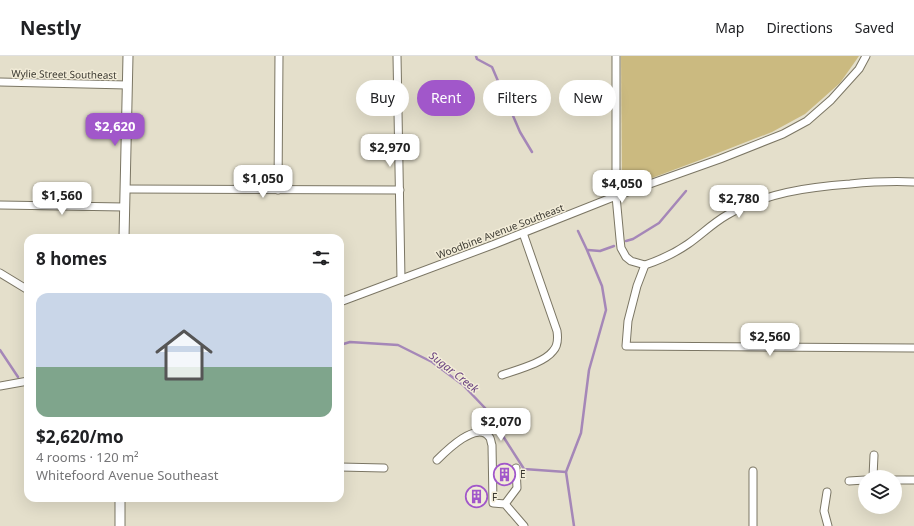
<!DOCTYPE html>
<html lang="en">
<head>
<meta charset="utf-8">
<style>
  :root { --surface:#fff; --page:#f6f6f6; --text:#202124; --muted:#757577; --line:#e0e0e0; --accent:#a157ca }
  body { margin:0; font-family:"Noto Sans",sans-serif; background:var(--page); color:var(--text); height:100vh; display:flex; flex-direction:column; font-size:15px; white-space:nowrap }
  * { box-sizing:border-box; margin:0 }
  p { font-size:13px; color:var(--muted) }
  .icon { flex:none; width:22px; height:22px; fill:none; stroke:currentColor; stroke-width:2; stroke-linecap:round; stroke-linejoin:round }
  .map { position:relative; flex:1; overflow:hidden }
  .drawer { position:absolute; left:24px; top:178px; width:320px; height:268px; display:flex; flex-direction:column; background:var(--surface); border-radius:12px; box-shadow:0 4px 16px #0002 }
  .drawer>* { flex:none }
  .top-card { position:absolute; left:356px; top:24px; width:380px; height:36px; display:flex; gap:8px }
  .buttons { position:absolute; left:858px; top:414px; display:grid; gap:8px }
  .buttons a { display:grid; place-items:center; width:44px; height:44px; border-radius:50%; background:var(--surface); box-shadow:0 4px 16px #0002; font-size:20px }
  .price { position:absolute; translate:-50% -34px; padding:0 9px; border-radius:8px; background:#fff; color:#222; font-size:13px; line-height:26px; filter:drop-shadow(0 1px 2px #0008) }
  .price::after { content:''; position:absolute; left:50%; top:24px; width:12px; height:9px; margin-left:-6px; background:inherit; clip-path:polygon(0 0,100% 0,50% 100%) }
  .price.current { background:var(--accent); color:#fff }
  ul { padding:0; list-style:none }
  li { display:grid; align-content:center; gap:8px; height:212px; padding:0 12px }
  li+li { border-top:1px solid var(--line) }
  li span { display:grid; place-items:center; height:124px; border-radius:12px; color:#555 }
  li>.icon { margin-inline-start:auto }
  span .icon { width:72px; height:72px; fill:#fffc; stroke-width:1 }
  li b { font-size:17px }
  h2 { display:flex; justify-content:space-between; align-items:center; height:48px; padding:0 12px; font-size:17px }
  .pill { padding:0 14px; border-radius:18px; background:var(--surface); box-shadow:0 4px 16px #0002; font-size:14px; line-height:36px }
  .pill.current { background:var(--accent); color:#fff }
  header { display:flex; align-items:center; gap:24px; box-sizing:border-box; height:56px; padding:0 20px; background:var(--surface); border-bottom:1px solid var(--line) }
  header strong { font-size:19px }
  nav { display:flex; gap:22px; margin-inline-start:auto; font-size:14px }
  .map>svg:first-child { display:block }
  .green { fill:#cbba80 }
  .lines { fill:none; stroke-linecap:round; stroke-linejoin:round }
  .stream { stroke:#a587b8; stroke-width:2.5 }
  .minor-casing { stroke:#7b7664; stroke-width:9 }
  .tertiary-casing { stroke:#7b7664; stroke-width:11 }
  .minor { stroke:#fff; stroke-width:7 }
  .tertiary { stroke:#fff; stroke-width:9 }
  .labels { text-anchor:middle; stroke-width:3; stroke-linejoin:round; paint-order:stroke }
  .street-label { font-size:10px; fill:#3a3830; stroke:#f2ecd8 }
  .poi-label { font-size:10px; fill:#3a3830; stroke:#f2ecd8; text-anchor:start }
  .water-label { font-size:11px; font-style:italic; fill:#663e7e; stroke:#f2ecd8 }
</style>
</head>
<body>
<header>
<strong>Nestly</strong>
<nav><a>Map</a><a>Directions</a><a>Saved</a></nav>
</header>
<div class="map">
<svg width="914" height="470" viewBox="0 0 914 470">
  <rect width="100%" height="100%" fill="#e4dfcb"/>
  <polygon class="green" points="621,0 859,0 840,27 805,58 772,76 700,104 628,131 622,125"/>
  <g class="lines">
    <g class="stream">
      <polyline points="476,0 477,3 492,11 520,76 532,96"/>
      <polyline points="626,185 633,183 659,167 686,135"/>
      <polyline points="588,194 600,195 614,190"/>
      <polyline points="340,289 350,286 398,289 432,306 463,329 485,352 524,413 566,416"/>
      <polyline points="0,294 18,321"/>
      <polyline points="26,332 28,335"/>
      <polyline points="574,470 566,416 581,377 589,314 606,254 602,230 587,194 578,175"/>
    </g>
    <defs>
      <g id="minor">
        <polyline points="397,0 401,223"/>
        <polyline points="616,0 616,140 620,183 621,192 626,201 631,205 645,209"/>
        <polyline points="0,26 127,29"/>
        <path d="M914,126c-21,-1 -43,0 -64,2 -42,3 -85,9 -123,31 -14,8 -25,19 -39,29 -13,9 -28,16 -43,21l-8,21 -9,35 -2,25 288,2"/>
        <polyline points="125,133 400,134"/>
        <polyline points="278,134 279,0"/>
        <polyline points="0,149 124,151"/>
        <polyline points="0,217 28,234"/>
        <polyline points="340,246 495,188 616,140 720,103 783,78 807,65 831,44 859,13 866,0"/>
        <path d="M502,319c14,-5 42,-12 51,-24 5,-5 5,-13 4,-20l-34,-98"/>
        <polyline points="0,330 28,325"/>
        <path d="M437,404c9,-9 41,-41 53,-22 1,2 1,5 2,7l1,58 12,1 19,22"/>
        <polyline points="340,411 384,412"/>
        <polyline points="873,421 874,399"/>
        <polyline points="895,424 914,424"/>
        <polyline points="849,425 865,424"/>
        <polyline points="827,436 824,455 828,470"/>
        <polyline points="505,448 517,432 516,412"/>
        <polyline points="753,470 753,415"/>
      </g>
      <g id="tertiary">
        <polyline points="124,182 128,0"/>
        <polyline points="120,470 120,442"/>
      </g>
    </defs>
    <use href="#minor" class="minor-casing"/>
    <use href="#tertiary" class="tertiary-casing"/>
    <use href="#minor" class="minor"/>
    <use href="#tertiary" class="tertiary"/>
  </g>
  <defs>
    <symbol id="building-ring" viewBox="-11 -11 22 22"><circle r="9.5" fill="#f2ecd8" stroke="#a157ca" stroke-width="1.5"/><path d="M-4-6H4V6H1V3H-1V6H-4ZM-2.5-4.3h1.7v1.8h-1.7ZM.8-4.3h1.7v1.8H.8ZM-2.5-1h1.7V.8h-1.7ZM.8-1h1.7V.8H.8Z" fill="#a157ca"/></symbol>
  </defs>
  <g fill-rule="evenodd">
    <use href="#building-ring" x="492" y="406" width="25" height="25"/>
    <use href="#building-ring" x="464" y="428" width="25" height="25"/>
  </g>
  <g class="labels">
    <g class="street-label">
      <text transform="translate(64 18) rotate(1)" y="4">Wylie Street Southeast</text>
      <text transform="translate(500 175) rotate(-21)" y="4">Woodbine Avenue Southeast</text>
    </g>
    <g class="poi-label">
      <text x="520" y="422">E</text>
      <text x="492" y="445">F</text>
    </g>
    <g class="water-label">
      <text transform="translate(454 316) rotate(38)" y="4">Sugar Creek</text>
    </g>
  </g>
</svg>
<div class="buttons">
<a><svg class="icon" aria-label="layers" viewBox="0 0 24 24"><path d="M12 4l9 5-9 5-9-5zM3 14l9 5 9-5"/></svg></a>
</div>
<b class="price current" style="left:115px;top:91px">$2,620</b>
<b class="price" style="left:390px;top:112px">$2,970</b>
<b class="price" style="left:263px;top:143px">$1,050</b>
<b class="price" style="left:622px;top:148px">$4,050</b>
<b class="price" style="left:62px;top:160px">$1,560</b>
<b class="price" style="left:739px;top:163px">$2,780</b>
<b class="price" style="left:770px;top:301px">$2,560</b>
<b class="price" style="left:501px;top:386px">$2,070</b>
<div class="top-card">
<a class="pill">Buy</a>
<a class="pill current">Rent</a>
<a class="pill">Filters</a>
<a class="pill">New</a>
</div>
<section class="drawer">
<h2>8 homes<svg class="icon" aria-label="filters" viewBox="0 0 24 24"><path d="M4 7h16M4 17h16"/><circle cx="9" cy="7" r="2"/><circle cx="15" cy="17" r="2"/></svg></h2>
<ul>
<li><span style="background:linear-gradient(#c9d6e8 60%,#7fa58c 0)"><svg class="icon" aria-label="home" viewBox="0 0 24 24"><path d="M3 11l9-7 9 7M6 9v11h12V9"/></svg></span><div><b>$2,620/mo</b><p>4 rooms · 120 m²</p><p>Whitefoord Avenue Southeast</p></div></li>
</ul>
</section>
</div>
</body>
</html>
